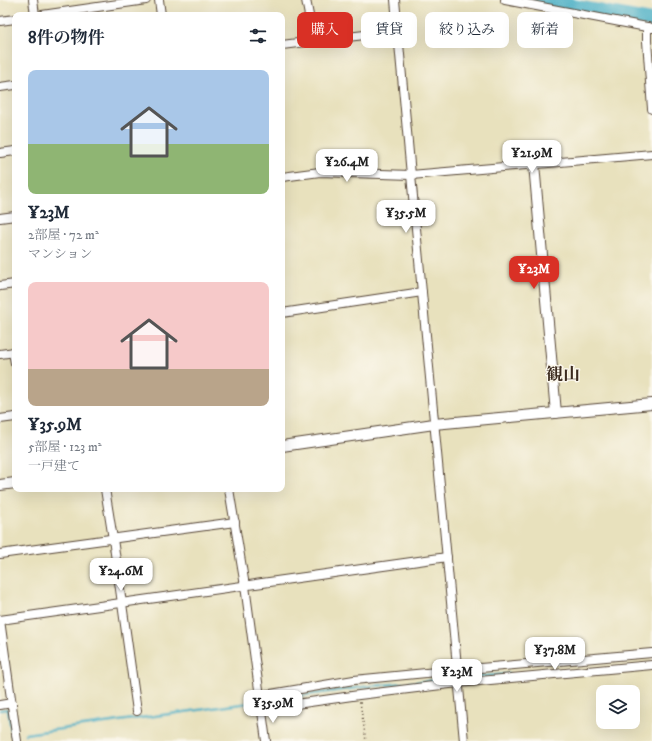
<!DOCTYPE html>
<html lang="ja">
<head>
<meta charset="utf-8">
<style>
  :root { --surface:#fff; --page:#f6f6f7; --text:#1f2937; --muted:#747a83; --accent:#d93025 }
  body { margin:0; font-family:"IM FELL DW Pica","Noto Serif JP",serif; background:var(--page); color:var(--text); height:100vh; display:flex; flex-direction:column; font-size:15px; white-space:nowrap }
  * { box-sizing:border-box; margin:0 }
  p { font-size:13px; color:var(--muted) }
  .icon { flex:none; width:22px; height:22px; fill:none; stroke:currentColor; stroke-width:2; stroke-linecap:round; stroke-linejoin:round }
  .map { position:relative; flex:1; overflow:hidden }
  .details { position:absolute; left:12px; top:12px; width:273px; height:480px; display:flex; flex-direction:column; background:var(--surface); border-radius:8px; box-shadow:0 4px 16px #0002 }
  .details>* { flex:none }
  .top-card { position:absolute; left:297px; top:12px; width:295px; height:36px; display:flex; gap:8px }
  .controls { position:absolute; left:596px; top:685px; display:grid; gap:8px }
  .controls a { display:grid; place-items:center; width:44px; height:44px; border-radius:8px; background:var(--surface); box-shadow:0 4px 16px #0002; font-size:20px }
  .price { position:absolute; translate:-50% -34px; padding:0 9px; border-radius:8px; background:#fff; color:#222; font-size:13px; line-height:26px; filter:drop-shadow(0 1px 2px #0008) }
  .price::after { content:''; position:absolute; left:50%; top:24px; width:12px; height:9px; margin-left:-6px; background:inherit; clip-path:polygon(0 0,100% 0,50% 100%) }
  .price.active { background:var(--accent); color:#fff }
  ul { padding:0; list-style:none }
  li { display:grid; align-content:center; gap:8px; height:212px; padding:0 16px }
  li span { display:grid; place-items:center; height:124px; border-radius:8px; color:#555 }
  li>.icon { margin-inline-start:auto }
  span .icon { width:72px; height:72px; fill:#fffc; stroke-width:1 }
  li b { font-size:17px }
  h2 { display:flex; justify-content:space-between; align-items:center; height:48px; padding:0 16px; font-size:17px }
  .tag { padding:0 14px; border-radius:8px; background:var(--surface); box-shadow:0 4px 16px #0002; font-size:14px; line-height:36px }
  .tag.active { background:var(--accent); color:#fff }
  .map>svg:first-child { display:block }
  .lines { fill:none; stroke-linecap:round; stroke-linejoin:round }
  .stream { stroke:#46aec5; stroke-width:2.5 }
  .river { stroke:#46aec5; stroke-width:14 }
  .minor-casing { stroke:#554536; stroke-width:10 }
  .tertiary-casing { stroke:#554536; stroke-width:12 }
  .path { stroke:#554536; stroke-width:1.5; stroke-dasharray:1 3; stroke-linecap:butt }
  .minor { stroke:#fff; stroke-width:8 }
  .tertiary { stroke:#fff; stroke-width:10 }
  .labels { text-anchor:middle; stroke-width:3; stroke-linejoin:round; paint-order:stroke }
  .quarter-label { font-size:17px; font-weight:bold; fill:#3b2a1e; stroke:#fbf7ec }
</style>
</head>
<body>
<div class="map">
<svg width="652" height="741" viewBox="0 0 652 741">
  <rect width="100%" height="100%" fill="#fbf7ec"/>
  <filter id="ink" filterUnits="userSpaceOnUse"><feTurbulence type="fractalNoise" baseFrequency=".025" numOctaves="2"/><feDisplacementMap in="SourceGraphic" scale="8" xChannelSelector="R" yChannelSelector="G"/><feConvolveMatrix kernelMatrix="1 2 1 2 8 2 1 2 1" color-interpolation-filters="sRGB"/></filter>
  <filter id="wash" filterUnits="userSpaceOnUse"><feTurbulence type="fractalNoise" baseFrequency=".012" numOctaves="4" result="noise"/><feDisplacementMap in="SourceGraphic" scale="16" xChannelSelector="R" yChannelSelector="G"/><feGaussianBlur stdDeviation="0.9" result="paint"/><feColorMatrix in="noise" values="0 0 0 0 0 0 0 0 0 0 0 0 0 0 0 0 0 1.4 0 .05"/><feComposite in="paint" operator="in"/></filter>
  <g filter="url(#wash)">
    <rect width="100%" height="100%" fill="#e8e1bd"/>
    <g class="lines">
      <g class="stream">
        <polyline points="0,710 8,709 12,736"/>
        <polyline points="25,734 371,686 509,674"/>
      </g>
      <polyline class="river" points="540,0 652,21"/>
    </g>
  </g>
  <g filter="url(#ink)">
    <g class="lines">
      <defs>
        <g id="minor">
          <polyline points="33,0 35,15"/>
          <polyline points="159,0 161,15"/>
          <polyline points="306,0 314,41"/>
          <polyline points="395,0 411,175 464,741"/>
          <polyline points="505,0 652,28"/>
          <polyline points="42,15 146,0"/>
          <polyline points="0,21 15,19"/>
          <polyline points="647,27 647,41 652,109"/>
          <polyline points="282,45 314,41 398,31"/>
          <polyline points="0,87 15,85"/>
          <polyline points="0,153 15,151"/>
          <polyline points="282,177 320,172 411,175 652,154"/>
          <polyline points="0,218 15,216"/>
          <polyline points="0,286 15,284"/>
          <polyline points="282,313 422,292"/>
          <polyline points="13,352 15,363"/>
          <polyline points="0,354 15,352"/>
          <polyline points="0,419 15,417"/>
          <polyline points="105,489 113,539 137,711"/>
          <polyline points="229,489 245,586 266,741"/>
          <polyline points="0,554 235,522"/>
          <polyline points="0,620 447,557"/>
          <polyline points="0,620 17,741"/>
          <polyline points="259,696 354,680 457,670 652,653"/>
          <polyline points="0,705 12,703"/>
          <polyline points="261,709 359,695 458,683 652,665"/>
        </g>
        <g id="tertiary">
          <polyline points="534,164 556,413"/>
          <polyline points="282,446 434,424 652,404"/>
          <polyline points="0,485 15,483"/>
        </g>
      </defs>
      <use href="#minor" class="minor-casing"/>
      <use href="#tertiary" class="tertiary-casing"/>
      <polyline class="path" points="360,702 366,741"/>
      <use href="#minor" class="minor"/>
      <use href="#tertiary" class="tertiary"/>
    </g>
  </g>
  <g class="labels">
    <g class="quarter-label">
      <text x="563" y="380">観山</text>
    </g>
  </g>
</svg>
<div class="controls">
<a><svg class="icon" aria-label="layers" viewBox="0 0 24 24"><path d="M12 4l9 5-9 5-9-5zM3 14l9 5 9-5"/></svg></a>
</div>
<b class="price" style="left:532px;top:174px">¥21.9M</b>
<b class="price" style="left:347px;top:183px">¥26.4M</b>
<b class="price" style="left:406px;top:234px">¥35.5M</b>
<b class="price active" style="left:534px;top:290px">¥23M</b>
<b class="price" style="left:121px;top:592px">¥24.6M</b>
<b class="price" style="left:555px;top:671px">¥37.8M</b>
<b class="price" style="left:457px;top:693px">¥23M</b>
<b class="price" style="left:273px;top:724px">¥35.9M</b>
<div class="top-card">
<a class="tag active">購入</a>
<a class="tag">賃貸</a>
<a class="tag">絞り込み</a>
<a class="tag">新着</a>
</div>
<section class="details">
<h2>8件の物件<svg class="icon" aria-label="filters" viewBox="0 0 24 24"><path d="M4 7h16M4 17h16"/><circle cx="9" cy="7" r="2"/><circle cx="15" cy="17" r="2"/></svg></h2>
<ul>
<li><span style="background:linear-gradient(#a9c7e8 60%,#8fb573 0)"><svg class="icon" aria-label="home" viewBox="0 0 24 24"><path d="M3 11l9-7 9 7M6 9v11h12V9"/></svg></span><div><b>¥23M</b><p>2部屋 · 72 m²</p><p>マンション</p></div></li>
<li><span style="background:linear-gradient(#f6c9c9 70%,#b9a48a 0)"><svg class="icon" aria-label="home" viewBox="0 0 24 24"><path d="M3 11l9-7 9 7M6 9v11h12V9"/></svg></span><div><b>¥35.9M</b><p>5部屋 · 123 m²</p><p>一戸建て</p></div></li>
</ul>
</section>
</div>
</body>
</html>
